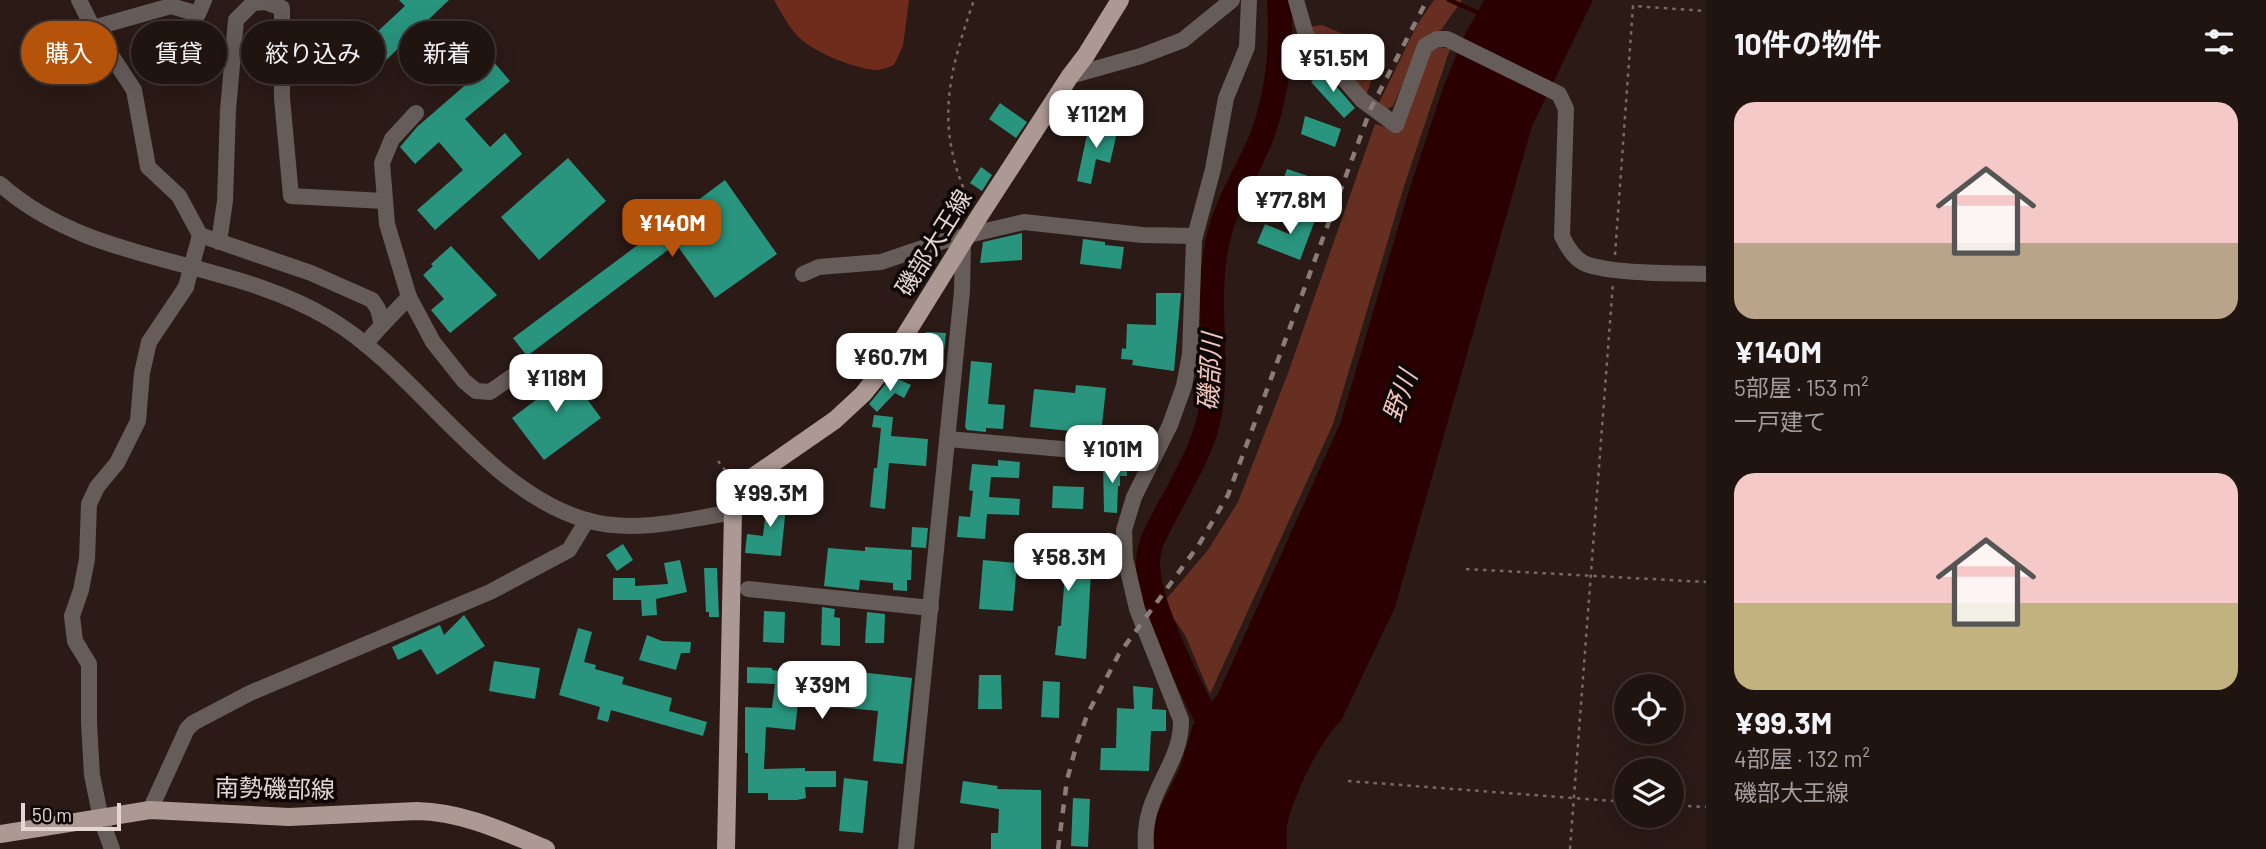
<!DOCTYPE html>
<html lang="ja">
<head>
<meta charset="utf-8">
<style>
  :root { --surface:#201410; --page:#281d19; --text:#f1f3f6; --muted:#a29e9f; --line:#3d3330; --accent:#b45309 }
  body { margin:0; font-family:Barlow,"Noto Sans JP",sans-serif; background:var(--page); color:var(--text); height:100vh; display:flex; flex-direction:column; font-size:26px; white-space:nowrap }
  * { box-sizing:border-box; margin:0 }
  p { font-size:23px; color:var(--muted) }
  .icon { flex:none; width:38px; height:38px; fill:none; stroke:currentColor; stroke-width:2; stroke-linecap:round; stroke-linejoin:round }
  .map { position:relative; flex:1; overflow:hidden }
  .side { display:flex; flex-direction:column; background:var(--surface); width:560px }
  .side>* { flex:none }
  .top-card { position:absolute; left:21px; top:21px; width:665px; height:63px; display:flex; gap:14px }
  .tools { position:absolute; left:1614px; top:674px; display:grid; gap:14px }
  .tools a { display:grid; place-items:center; width:70px; height:70px; border-radius:50%; background:var(--surface); box-shadow:0 7px 28px #0002,0 0 0 2px var(--line); font-size:35px }
  .scale { position:absolute; left:21px; bottom:18px; width:100px; box-sizing:border-box; padding-left:7px; border:4px solid #e3d6d3; border-top:0; font-size:19px; line-height:24px; white-space:nowrap; color:#e3d6d3; -webkit-text-stroke:5px #0e0706; paint-order:stroke }
  .price { position:absolute; translate:-50% -60px; padding:0 16px; border-radius:14px; background:#fff; color:#222; font-size:23px; line-height:46px; filter:drop-shadow(0 2px 4px #0008) }
  .price::after { content:''; position:absolute; left:50%; top:42px; width:21px; height:16px; margin-left:-10px; background:inherit; clip-path:polygon(0 0,100% 0,50% 100%) }
  .price.current { background:var(--accent); color:#fff }
  ul { padding:0; list-style:none }
  li { display:grid; align-content:center; gap:14px; height:371px; padding:0 28px }
  li span { display:grid; place-items:center; height:217px; border-radius:21px; color:#555 }
  li>.icon { margin-inline-start:auto }
  span .icon { width:126px; height:126px; fill:#fffc; stroke-width:1 }
  li b { font-size:30px }
  h2 { display:flex; justify-content:space-between; align-items:center; height:84px; padding:0 28px; font-size:30px }
  .chip { padding:0 24px; border-radius:32px; background:var(--surface); box-shadow:0 7px 28px #0002,0 0 0 2px var(--line); font-size:24px; line-height:63px }
  .chip.current { background:var(--accent); color:#fff }
  main { display:flex; flex:1; min-height:0 }
  .map>svg:first-child { display:block }
  .green { fill:#672f21 }
  .forest { fill:#6f2b1b }
  .water { fill:#2b0000 }
  .lines { fill:none; stroke-linecap:round; stroke-linejoin:round }
  .stream { stroke:#2b0000; stroke-width:4.5 }
  .river { stroke:#2b0000; stroke-width:24 }
  .building { fill:#29957e }
  .path { stroke:#796966; stroke-width:2.5; stroke-dasharray:3.5 5; stroke-linecap:butt }
  .minor { stroke:#665c59; stroke-width:16 }
  .major { stroke:#ad9994; stroke-width:18 }
  .rail { stroke:#8b7c78; stroke-width:4.5; stroke-dasharray:9 9; stroke-linecap:butt }
  .path-bridge { stroke:#796966; stroke-width:2.5; stroke-dasharray:3.5 5; stroke-linecap:butt }
  .minor-bridge { stroke:#665c59; stroke-width:16 }
  .labels { text-anchor:middle; stroke-width:7; stroke-linejoin:round; paint-order:stroke }
  .street-label { font-size:24px; fill:#e3d6d3; stroke:#0e0706 }
  .water-label { font-size:26px; font-style:italic; fill:#f1c5ba; stroke:#0e0706 }
</style>
</head>
<body>
<main>
<div class="map">
<svg width="1706" height="849" viewBox="0 0 1706 849">
  <rect width="100%" height="100%" fill="#2b1a16"/>
  <g class="green">
    <polygon points="1434,0 1462,0 1441,30 1431,33 1420,43 1393,106 1387,109 1378,105 1417,25"/>
    <polygon points="1322,25 1382,50 1366,96 1308,27"/>
    <polygon points="1440,47 1450,49 1405,183 1333,424 1210,694 1185,635 1163,603 1208,550 1238,502 1288,373 1375,124 1401,132 1430,52"/>
  </g>
  <path class="forest" d="M774,0h135l-6,46 -9,19c-5,2 -10,4 -16,5 -20,0 -60,-16 -76,-30 -12,-10 -20,-26 -28,-40z"/>
  <path class="water" d="M1484,0h109l-61,126 -137,481 -54,114c-20,17 -50,79 -54,106 -1,7 0,15 0,22h-133l-1,-19 3,-14 24,-48 13,-43 25,-31 122,-270 70,-237 33,-99 21,-52z"/>
  <g class="lines">
    <polyline class="stream" points="1449,0 1481,14"/>
    <path class="river" d="M1217,740c-21,-44 -69,-131 -69,-177 0,-10 3,-21 8,-30 18,-38 50,-84 55,-126 8,-60 -8,-120 10,-179 9,-32 29,-61 41,-92 16,-43 20,-91 17,-136"/>
  </g>
  <g class="building">
    <polygon points="399,0 449,0 361,84 343,65 360,49 352,40 368,25 376,33 405,6"/>
    <polygon points="493,61 510,81 465,119 490,147 505,133 522,154 435,230 417,210 463,170 439,142 415,164 400,147 417,127"/>
    <polygon points="1323,71 1355,108 1344,118 1311,82"/>
    <polygon points="1000,103 1027,122 1016,138 989,119"/>
    <polygon points="1305,116 1341,129 1335,147 1301,134"/>
    <polygon points="1090,121 1104,123 1103,128 1117,132 1110,163 1096,159 1091,184 1077,181"/>
    <polygon points="568,158 606,201 539,260 501,217"/>
    <polygon points="981,167 992,175 982,191 970,183"/>
    <polygon points="1287,169 1317,179 1310,199 1280,188"/>
    <polygon points="725,180 777,254 715,298 676,244 527,356 513,338"/>
    <polygon points="1298,208 1317,215 1300,260 1257,243 1265,224 1289,234"/>
    <polygon points="1022,233 1022,260 980,263 983,242"/>
    <polygon points="1083,239 1105,242 1105,245 1124,247 1121,269 1080,264"/>
    <polygon points="451,246 497,295 450,333 431,310 444,299 423,275 433,266 431,264"/>
    <polygon points="1156,293 1181,293 1174,371 1132,365 1133,360 1121,359 1122,348 1126,349 1127,324 1156,325"/>
    <polygon points="926,332 946,333 942,370 932,369 932,352 925,351"/>
    <polygon points="971,361 992,363 988,404 1005,405 1003,429 986,428 986,432 967,430 965,427"/>
    <polygon points="561,364 601,418 544,460 512,418 549,390 541,380"/>
    <polygon points="892,376 911,385 904,398 895,393 877,412 869,404"/>
    <polygon points="1076,385 1106,388 1101,434 1030,427 1034,389 1075,393"/>
    <polygon points="874,415 893,417 891,436 928,439 926,466 889,463 885,509 870,507 874,468 877,468 881,428 872,427"/>
    <polygon points="998,460 1020,462 1019,478 991,477 989,497 1020,499 1019,515 987,514 985,539 957,537 959,516 970,517 973,491 969,490 972,464 998,466"/>
    <polygon points="1103,463 1127,465 1127,476 1120,476 1120,486 1118,486 1117,513 1104,512"/>
    <polygon points="1053,486 1084,487 1083,509 1052,508"/>
    <polygon points="768,493 787,496 781,556 745,553 747,534 763,536"/>
    <polygon points="912,527 928,528 926,548 911,547"/>
    <polygon points="1031,535 1077,536 1076,572 1091,573 1086,659 1055,655 1058,626 1061,626 1066,560 1030,559"/>
    <polygon points="623,544 633,560 617,571 606,555"/>
    <polygon points="865,547 912,550 911,580 907,580 907,591 893,590 893,583 860,580 859,590 824,586 828,548 865,551"/>
    <polygon points="680,560 687,592 656,599 657,615 642,616 641,600 613,600 613,578 635,578 635,586 668,584 664,563"/>
    <polygon points="983,560 1017,563 1013,611 979,609"/>
    <polygon points="704,568 717,568 719,617 709,617 709,612 706,612"/>
    <polygon points="822,607 835,609 834,617 840,618 840,646 821,645"/>
    <polygon points="764,611 785,612 784,643 763,642"/>
    <polygon points="867,612 885,614 884,643 865,643"/>
    <polygon points="464,615 485,646 437,675 421,649 398,660 392,647 440,625 444,635"/>
    <polygon points="578,628 592,632 584,662 596,665 595,669 624,677 622,684 672,698 669,711 707,722 703,736 611,710 608,722 597,719 600,707 559,695"/>
    <polygon points="647,635 662,641 691,642 690,653 681,653 676,670 639,660"/>
    <polygon points="494,661 540,668 535,699 489,691"/>
    <polygon points="799,665 912,678 903,764 873,761 878,711 798,703 795,730 766,727 764,769 805,768 805,771 836,771 836,787 805,787 806,798 797,800 768,800 768,793 748,793 748,753 745,753 745,707 772,708 775,684 747,683 747,667 772,668 772,670 798,673"/>
    <polygon points="979,675 1001,675 1002,709 978,709"/>
    <polygon points="1043,681 1060,682 1059,718 1041,717"/>
    <polygon points="1133,686 1153,688 1152,709 1166,710 1166,731 1151,731 1149,771 1100,770 1101,748 1116,748 1117,708 1134,709"/>
    <polygon points="844,778 868,781 863,833 839,831"/>
    <polygon points="963,781 998,786 997,789 1041,790 1041,849 991,849 991,833 998,833 999,809 960,803"/>
    <polygon points="1073,798 1090,799 1088,847 1071,846"/>
  </g>
  <g class="lines">
    <g class="path">
      <path d="M970,203c-36,-76 -22,-128 4,-203"/>
      <polyline points="1615,255 1633,6 1706,11"/>
      <polyline points="1466,569 1706,582"/>
      <polyline points="1348,781 1626,802"/>
      <polyline points="1671,805 1706,807"/>
      <polyline points="1570,849 1613,283"/>
    </g>
    <g class="minor">
      <polyline points="79,0 93,28 134,90 148,167 179,196 200,235 311,273 372,300 378,309 382,325 365,344"/>
      <path d="M1296,0l10,35 56,65 34,25 29,-79 12,-7h10l112,55 7,15 -4,127c5,11 12,23 24,28 27,10 89,9 120,10"/>
      <polyline points="93,28 171,6 198,14 204,0"/>
      <polyline points="1070,76 1141,56 1183,40 1232,0"/>
      <polyline points="416,113 392,139 382,163 387,224 409,297 433,342 464,381 476,391 490,392 523,369"/>
      <path d="M0,184c91,82 228,73 330,135 89,53 154,171 256,201 47,14 101,0 147,-8"/>
      <polyline points="219,242 225,201 228,110 236,20 253,3 265,2 282,8 282,98 291,196 384,201"/>
      <polyline points="803,274 819,267 881,262 943,241 1024,222 1142,235 1195,236"/>
      <polyline points="382,325 409,297"/>
      <polyline points="948,439 1154,457"/>
      <polyline points="748,589 931,608"/>
      <polyline points="150,810 187,729 193,723 250,693 490,592 569,550 587,520"/>
      <polyline points="112,849 101,819 92,775 89,723 89,664 75,641 72,616 81,590 87,559 89,504 97,487 117,463 138,421 142,373 149,342 186,287"/>
      <polyline points="906,849 962,291 963,243"/>
      <path d="M1146,849c-1,-13 0,-26 4,-39 9,-31 32,-56 31,-90l-44,-111 -12,-51 -1,-28 10,-33 36,-72 14,-39 6,-32 4,-114 19,-71 13,-71 21,-51 2,-47"/>
    </g>
    <g class="major">
      <path d="M0,834l150,-24 139,7 128,-6c46,1 86,20 129,38"/>
      <polyline points="726,849 733,512 739,493 747,481 835,420 863,394 888,363 978,218 1070,76 1086,55 1120,0"/>
    </g>
    <polyline class="rail" points="1058,849 1067,780 1077,743 1088,713 1119,654 1198,546 1228,495 1371,108 1427,0"/>
    <polyline class="path-bridge" points="718,461 751,504"/>
    <polyline class="minor-bridge" points="186,287 200,235"/>
  </g>
  <g class="labels">
    <g class="street-label">
      <text transform="translate(934 243) rotate(-58)" y="8">磯部大王線</text>
      <text transform="translate(275 789) rotate(1)" y="8">南勢磯部線</text>
    </g>
    <g class="water-label">
      <text transform="translate(1210 372) rotate(-87)" y="9">磯部川</text>
      <text transform="translate(1400 396) rotate(-70)" y="9">野川</text>
    </g>
  </g>
</svg>
<div class="tools">
<a><svg class="icon" aria-label="locate" viewBox="0 0 24 24"><circle cx="12" cy="12" r="6"/><path d="M12 2v4M12 18v4M2 12h4M18 12h4"/></svg></a>
<a><svg class="icon" aria-label="layers" viewBox="0 0 24 24"><path d="M12 4l9 5-9 5-9-5zM3 14l9 5 9-5"/></svg></a>
</div>
<div class="scale">50 m</div>
<b class="price" style="left:1333px;top:94px">¥51.5M</b>
<b class="price" style="left:1096px;top:150px">¥112M</b>
<b class="price" style="left:1290px;top:236px">¥77.8M</b>
<b class="price current" style="left:672px;top:259px">¥140M</b>
<b class="price" style="left:890px;top:393px">¥60.7M</b>
<b class="price" style="left:556px;top:414px">¥118M</b>
<b class="price" style="left:1112px;top:485px">¥101M</b>
<b class="price" style="left:770px;top:529px">¥99.3M</b>
<b class="price" style="left:1068px;top:593px">¥58.3M</b>
<b class="price" style="left:822px;top:721px">¥39M</b>
<div class="top-card">
<a class="chip current">購入</a>
<a class="chip">賃貸</a>
<a class="chip">絞り込み</a>
<a class="chip">新着</a>
</div>
</div>
<section class="side">
<h2>10件の物件<svg class="icon" aria-label="filters" viewBox="0 0 24 24"><path d="M4 7h16M4 17h16"/><circle cx="9" cy="7" r="2"/><circle cx="15" cy="17" r="2"/></svg></h2>
<ul>
<li><span style="background:linear-gradient(#f6c9c9 65%,#b9a48a 0)"><svg class="icon" aria-label="home" viewBox="0 0 24 24"><path d="M3 11l9-7 9 7M6 9v11h12V9"/></svg></span><div><b>¥140M</b><p>5部屋 · 153 m²</p><p>一戸建て</p></div></li>
<li><span style="background:linear-gradient(#f6c9c9 60%,#c2b280 0)"><svg class="icon" aria-label="home" viewBox="0 0 24 24"><path d="M3 11l9-7 9 7M6 9v11h12V9"/></svg></span><div><b>¥99.3M</b><p>4部屋 · 132 m²</p><p>磯部大王線</p></div></li>
</ul>
</section>
</main>
</body>
</html>
